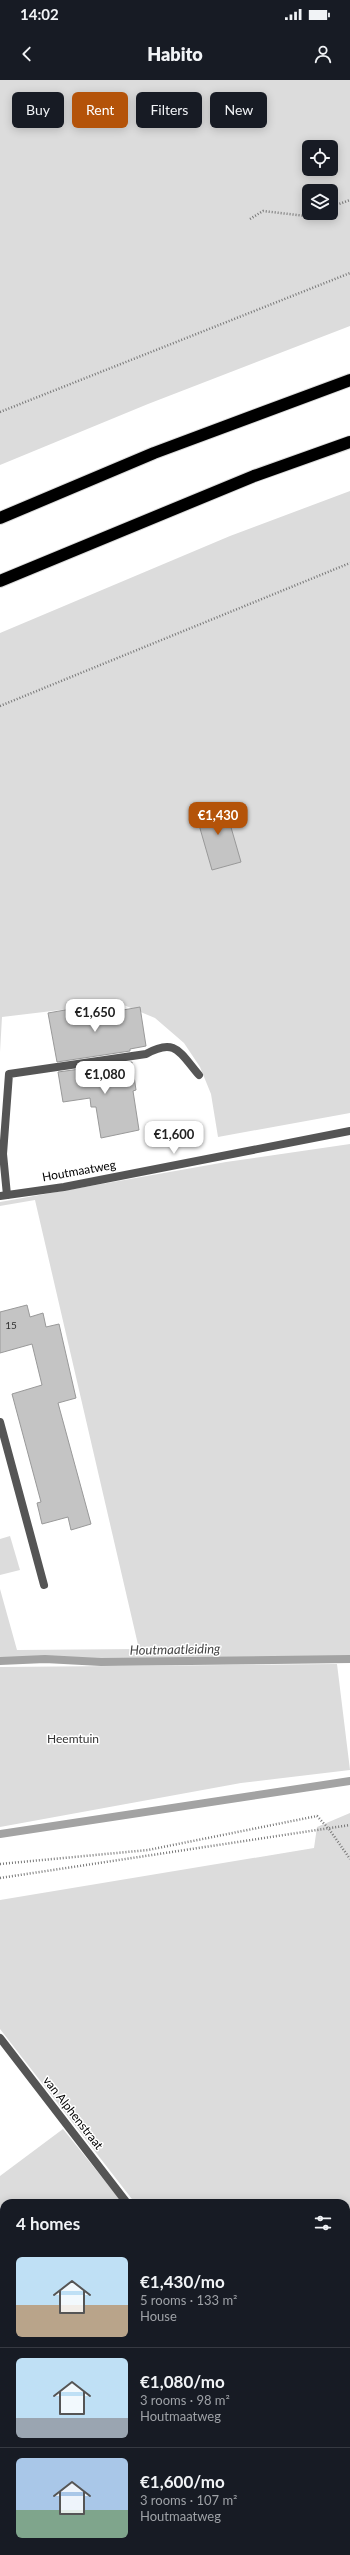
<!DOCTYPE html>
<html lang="en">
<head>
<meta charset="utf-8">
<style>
  :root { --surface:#171b24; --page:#20242c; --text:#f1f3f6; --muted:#9ea1a6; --line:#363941; --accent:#b45309 }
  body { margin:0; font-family:Lato,sans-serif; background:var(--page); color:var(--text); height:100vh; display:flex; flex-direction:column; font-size:15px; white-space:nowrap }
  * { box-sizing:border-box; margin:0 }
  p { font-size:13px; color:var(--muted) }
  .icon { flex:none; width:22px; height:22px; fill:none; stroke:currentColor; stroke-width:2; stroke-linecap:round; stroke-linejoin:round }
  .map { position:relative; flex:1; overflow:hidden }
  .details { position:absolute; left:0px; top:2119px; width:350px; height:356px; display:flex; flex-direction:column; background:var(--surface); border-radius:12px 12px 0 0; box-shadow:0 2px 10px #0003 }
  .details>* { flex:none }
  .guide { position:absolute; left:12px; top:12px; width:326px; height:36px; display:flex; gap:8px }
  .controls { position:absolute; left:302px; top:60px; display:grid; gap:8px }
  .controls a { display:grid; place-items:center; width:36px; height:36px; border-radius:6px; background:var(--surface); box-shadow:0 2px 10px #0003; font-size:20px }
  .price { position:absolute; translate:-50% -34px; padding:0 9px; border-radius:8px; background:#fff; color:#222; font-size:13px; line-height:26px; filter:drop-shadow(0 1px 2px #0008) }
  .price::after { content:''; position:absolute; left:50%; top:24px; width:12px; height:9px; margin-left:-6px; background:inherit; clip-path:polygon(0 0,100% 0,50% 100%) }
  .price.current { background:var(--accent); color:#fff }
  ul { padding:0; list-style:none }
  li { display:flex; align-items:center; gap:12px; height:100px; padding:0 16px }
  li+li { border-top:1px solid var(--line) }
  li span { display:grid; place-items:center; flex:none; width:112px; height:80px; border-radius:6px; color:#555 }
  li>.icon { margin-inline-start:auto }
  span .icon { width:48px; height:48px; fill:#fffc; stroke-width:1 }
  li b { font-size:17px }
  h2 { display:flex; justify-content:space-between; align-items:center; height:48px; padding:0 16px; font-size:17px }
  .pill { padding:0 14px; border-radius:6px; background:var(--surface); box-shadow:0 2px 10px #0003; font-size:14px; line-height:36px }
  .pill.current { background:var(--accent); color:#fff }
  .status { display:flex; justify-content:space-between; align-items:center; height:28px; padding:0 20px; background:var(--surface); direction:ltr }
  .status svg { height:11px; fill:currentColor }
  header { display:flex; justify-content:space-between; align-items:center; height:52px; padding:0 16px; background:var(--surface); font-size:18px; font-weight:800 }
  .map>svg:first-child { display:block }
  .green { fill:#dcdcdc; fill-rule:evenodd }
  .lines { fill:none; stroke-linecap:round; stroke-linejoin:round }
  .stream { stroke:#a3a3a3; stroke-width:8 }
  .building { fill:#c4c4c4; stroke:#999 }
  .highway-casing { stroke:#dbdbdb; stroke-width:14 }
  .path { stroke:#777; stroke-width:2.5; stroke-dasharray:1 2; stroke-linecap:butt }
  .lane { stroke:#555; stroke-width:8 }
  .street { stroke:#555; stroke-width:8 }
  .highway { stroke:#000; stroke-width:12 }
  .labels { text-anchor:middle; stroke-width:3; stroke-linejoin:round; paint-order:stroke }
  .number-label { font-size:10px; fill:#313131 }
  .street-label { font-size:12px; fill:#000; stroke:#fff }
  .park-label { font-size:12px; fill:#333; stroke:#fff }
  .water-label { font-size:13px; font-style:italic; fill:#444; stroke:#fff }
</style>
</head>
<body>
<div class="status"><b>14:02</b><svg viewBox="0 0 49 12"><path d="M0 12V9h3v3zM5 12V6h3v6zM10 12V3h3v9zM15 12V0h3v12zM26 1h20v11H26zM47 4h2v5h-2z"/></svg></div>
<header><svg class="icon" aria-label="back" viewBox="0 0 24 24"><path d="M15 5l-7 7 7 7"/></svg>Habito<svg class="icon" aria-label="person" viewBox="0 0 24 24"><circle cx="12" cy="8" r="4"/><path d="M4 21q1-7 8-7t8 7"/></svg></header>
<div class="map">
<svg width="350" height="2475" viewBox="0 0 350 2475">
  <rect width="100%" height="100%" fill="#fff"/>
  <g class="green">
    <path d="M0,0h350v246l-202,78 -148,61zM309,67h22v22h-22zM309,111h22v22h-22z"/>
    <polygon points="350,411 350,1033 218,1057 211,1014 200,987 184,963 155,938 119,923 2,937 0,972 0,553 230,456"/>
    <polygon points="350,1064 350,1579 101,1582 45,1579 0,1581 0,1509 17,1570 139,1569 35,1120 0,1126 0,1122 226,1082"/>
    <polygon points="10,1456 20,1490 0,1495 0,1459"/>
    <polygon points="337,1584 350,1690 241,1703 0,1747 0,1587"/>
    <polygon points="350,1733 350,2401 346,2396 346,2123 135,2123 0,1949 0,1820 314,1768 317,1747"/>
    <polygon points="63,2049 122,2122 4,2123 4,2189 0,2192 0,2096"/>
    <polygon points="0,2259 4,2266 4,2471 346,2471 346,2416 350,2421 350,2475 0,2475"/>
  </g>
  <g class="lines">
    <g class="stream">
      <polyline points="0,1581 45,1579 101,1582 350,1579"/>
      <polyline points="0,1754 350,1701"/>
      <polyline points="346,2451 350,2450"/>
      <polyline points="258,2475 273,2471"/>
    </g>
  </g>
  <g class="building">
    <polygon points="224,723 241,782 212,790 195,731"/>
    <polygon points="88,926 89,936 140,927 146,966 130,969 130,971 57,982 48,933"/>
    <polygon points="132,982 136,1010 133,1011 139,1050 101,1058 96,1027 91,1027 90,1018 63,1022 58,992"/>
    <polygon points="27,1225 30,1237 43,1233 46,1247 59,1244 76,1318 58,1323 91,1444 71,1450 68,1437 42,1444 37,1423 41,1422 12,1314 42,1305 32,1264 0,1273 0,1232"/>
  </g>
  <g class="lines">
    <defs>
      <g id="highway">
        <polyline points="0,438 154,373 350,300"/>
        <polyline points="0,501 254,396 350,362"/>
      </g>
    </defs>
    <use href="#highway" class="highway-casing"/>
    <g class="path">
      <polyline points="331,127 350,120"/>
      <polyline points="250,139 263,131 306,136 315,133"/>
      <polyline points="0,332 350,193"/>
      <polyline points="0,626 350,483"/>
      <polyline points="0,1784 148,1770 317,1736 329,1749 350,1779"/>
      <polyline points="0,1798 350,1745"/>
    </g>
    <g class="lane">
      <path d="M7,1115l-4,-41 6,-80 137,-20c30,-17 34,-1 53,21"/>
      <polyline points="0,1342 44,1505"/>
    </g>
    <g class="street">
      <polyline points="0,1116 64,1107 350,1051"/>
      <polyline points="0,1958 127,2123"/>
      <polyline points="346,2404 350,2409"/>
    </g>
    <use href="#highway" class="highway"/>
  </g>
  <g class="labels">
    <g class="number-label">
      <text x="11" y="1249">15</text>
    </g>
    <g class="street-label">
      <text transform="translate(79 1091) rotate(-10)" y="4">Houtmaatweg</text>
      <text transform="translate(73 2033) rotate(52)" y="4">van Alphenstraat</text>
    </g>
    <g class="park-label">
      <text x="73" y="1663">Heemtuin</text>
    </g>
    <g class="water-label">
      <text transform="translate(175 1569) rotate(-1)" y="5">Houtmaatleiding</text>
    </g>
  </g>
</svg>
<div class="controls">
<a><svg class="icon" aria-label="locate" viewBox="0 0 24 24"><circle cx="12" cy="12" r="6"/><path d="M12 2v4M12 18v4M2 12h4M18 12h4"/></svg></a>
<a><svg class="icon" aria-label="layers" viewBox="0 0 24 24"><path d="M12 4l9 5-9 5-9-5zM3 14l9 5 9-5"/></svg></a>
</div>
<b class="price current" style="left:218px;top:756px">€1,430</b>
<b class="price" style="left:95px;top:953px">€1,650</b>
<b class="price" style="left:105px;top:1015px">€1,080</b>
<b class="price" style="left:174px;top:1075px">€1,600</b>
<div class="guide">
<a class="pill">Buy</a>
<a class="pill current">Rent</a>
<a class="pill">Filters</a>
<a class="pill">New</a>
</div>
<section class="details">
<h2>4 homes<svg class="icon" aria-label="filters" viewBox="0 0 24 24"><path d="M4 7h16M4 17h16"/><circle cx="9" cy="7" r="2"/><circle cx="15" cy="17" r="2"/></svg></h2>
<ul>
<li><span style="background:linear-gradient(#bfe0f5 60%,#b9a48a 0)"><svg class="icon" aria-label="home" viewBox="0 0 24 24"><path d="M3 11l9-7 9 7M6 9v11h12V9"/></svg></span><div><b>€1,430/mo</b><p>5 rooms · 133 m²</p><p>House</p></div></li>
<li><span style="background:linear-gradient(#bfe0f5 75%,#9aa5b1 0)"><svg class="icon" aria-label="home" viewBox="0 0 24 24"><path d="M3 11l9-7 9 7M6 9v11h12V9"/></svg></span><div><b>€1,080/mo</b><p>3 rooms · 98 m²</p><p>Houtmaatweg</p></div></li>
<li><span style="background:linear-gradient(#a9c7e8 65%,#7fa58c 0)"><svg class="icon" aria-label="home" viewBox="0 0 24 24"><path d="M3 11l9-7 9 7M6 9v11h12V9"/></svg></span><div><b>€1,600/mo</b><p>3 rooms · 107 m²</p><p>Houtmaatweg</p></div></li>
</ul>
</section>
</div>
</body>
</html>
